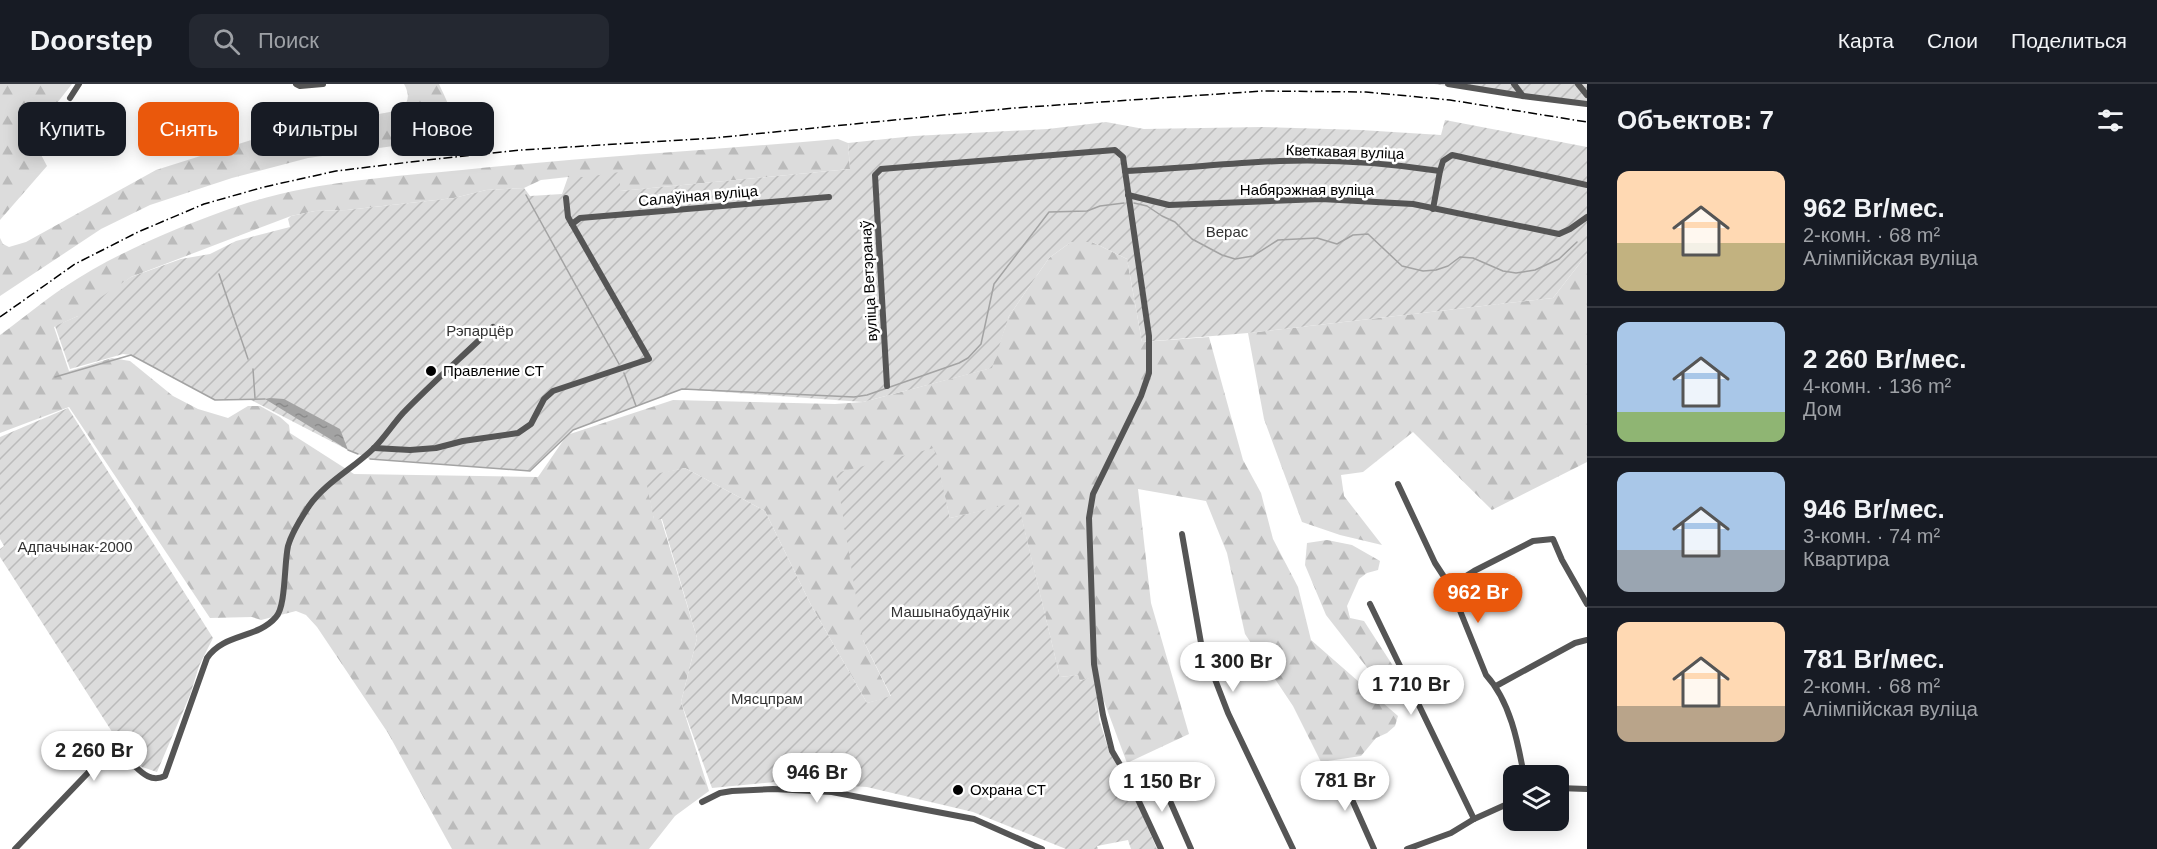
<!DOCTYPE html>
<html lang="ru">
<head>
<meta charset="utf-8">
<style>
  :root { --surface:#171b24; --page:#242831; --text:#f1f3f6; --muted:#9ea1a6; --line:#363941; --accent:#ea580c }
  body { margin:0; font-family:Arial,sans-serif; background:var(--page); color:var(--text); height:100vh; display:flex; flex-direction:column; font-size:22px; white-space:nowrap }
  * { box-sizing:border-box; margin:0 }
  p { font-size:20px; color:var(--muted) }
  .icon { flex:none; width:33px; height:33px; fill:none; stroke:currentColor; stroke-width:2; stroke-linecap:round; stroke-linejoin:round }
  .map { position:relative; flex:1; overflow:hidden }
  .panel { display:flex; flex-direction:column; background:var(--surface); width:570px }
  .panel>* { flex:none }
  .hud { position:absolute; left:18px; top:18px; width:570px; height:54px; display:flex; gap:12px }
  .controls { position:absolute; left:1503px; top:681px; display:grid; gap:12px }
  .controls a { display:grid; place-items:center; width:66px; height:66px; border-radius:12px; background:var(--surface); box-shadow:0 3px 15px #0003; font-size:30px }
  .price { position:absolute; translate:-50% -51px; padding:0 14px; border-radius:21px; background:#fff; color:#222; font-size:20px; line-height:39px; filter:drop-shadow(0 2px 3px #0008) }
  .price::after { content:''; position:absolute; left:50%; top:36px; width:18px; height:14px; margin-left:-9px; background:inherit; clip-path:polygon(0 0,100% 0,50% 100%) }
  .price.selected { background:var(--accent); color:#fff }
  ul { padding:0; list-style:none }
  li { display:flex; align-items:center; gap:18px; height:150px; padding:0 30px }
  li+li { border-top:2px solid var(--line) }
  li span { display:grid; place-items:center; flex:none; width:168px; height:120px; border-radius:12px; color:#555 }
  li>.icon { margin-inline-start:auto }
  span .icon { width:72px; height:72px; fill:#fffc; stroke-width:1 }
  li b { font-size:26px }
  h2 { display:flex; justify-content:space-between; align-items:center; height:72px; padding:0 30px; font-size:26px }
  .pill { padding:0 21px; border-radius:12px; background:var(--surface); box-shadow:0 3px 15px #0003; font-size:21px; line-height:54px }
  .pill.selected { background:var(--accent); color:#fff }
  header { display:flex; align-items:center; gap:36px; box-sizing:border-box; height:84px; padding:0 30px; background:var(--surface); border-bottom:2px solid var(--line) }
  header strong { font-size:28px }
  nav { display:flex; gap:33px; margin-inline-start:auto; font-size:21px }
  .search { width:420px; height:54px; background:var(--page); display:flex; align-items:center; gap:15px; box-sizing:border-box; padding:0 21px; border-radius:12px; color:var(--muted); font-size:22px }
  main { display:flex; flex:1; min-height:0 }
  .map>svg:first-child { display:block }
  .forest { fill:url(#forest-firs) }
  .garden { fill:url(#garden-furrows) }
  .water { fill:url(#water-ripples) }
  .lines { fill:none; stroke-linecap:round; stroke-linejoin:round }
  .stream { stroke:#a3a3a3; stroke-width:1.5 }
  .minor { stroke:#555; stroke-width:6 }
  .rail { stroke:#000; stroke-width:1.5; stroke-dasharray:9 3 1.5 3; stroke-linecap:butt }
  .poi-dot { fill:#000; stroke:#fff; stroke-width:2 }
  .labels { text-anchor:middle; stroke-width:5; stroke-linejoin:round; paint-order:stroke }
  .street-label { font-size:15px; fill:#000; stroke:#fff }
  .park-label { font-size:15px; fill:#333; stroke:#fff }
  .poi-label { font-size:15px; fill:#000; stroke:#fff; text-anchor:start }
</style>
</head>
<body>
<header>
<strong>Doorstep</strong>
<div class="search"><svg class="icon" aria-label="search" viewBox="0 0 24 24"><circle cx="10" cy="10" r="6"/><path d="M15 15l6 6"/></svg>Поиск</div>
<nav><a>Карта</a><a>Слои</a><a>Поделиться</a></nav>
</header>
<main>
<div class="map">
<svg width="1587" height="765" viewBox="0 0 1587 765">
  <defs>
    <pattern id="forest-firs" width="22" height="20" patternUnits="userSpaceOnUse" patternTransform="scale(1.5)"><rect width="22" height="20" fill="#dcdcdc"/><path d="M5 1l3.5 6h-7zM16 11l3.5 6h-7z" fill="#bbb"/></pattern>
    <pattern id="garden-furrows" width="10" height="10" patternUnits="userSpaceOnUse" patternTransform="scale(1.5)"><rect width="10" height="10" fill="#dcdcdc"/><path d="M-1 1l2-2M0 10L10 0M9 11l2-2" fill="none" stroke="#bbb"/></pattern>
    <pattern id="water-ripples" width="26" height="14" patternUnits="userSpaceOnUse" patternTransform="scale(1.5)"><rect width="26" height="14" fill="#a3a3a3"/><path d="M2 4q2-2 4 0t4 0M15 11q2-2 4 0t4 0" fill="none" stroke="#8b8b8b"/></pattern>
  </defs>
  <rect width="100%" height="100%" fill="#fff"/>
  <g class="forest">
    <polygon points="0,0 72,0 31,52 47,82 0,136"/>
    <path d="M404,0h35c10,23 23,39 -3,56l-128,18 -76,20 -82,27 -49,24 -101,67v-58l3,6 6,3 17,-5 130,-72 117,-37 128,-23c8,-9 9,-15 3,-26z"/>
    <path d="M838,55l10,4 2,26 -230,22 -34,-14h-18l-27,3 -17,8 -38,2 -32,8 -107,12 -32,1 -24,5 -160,61 -53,39 -24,11 15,44 43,-13 18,3 43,35 25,13 30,9 20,-12h12l20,11 9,8 1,8 64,41 184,3 29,-42 106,-35 162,4 28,-2 128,-34 18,-52 40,-58 22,-16h21l35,17 15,83 67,-5 34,123 18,33 12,46 25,48 13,53 87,76 -3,10 -8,7 -11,5 -15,18 -40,6 -28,-56 -48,-72 -18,-81 -21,-52 -68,-12 13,114 38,131 -62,29 -32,-86 -16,4 -1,-6 -18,2 -42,-174 -68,15 -17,-70 -70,192 28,57 -24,6 -56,-98 -46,-94 -80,-43 -39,9 8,42h7l36,119 -16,64 28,89 -34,25 -26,33h-197l-64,-116 -71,-106 -11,-12 -10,-4 -35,9 -9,-3 -42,1 -141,-211 -69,26v-98c22,-16 43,-34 66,-49 49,-33 117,-61 172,-80 71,-24 150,-29 224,-36 125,-13 251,-20 376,-31z"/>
    <polygon points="1587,170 1587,378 1492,426 1413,348 1363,388 1341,391 1344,412 1382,461 1340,451 1302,438 1264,335 1248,249 1553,214"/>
    <polygon points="1327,456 1352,461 1380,477 1378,486 1367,489 1359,495 1347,522 1350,534 1364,537 1406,602 1399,616 1372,590 1326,531 1305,481 1307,459"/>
  </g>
  <g class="garden">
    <polygon points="1434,0 1587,0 1587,22"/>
    <polygon points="1445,36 1587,63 1587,170 1553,214 1248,249 1142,258 1127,175 1092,158 1071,158 1049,174 1009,232 992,284 863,318 682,305 573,346 530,387 370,375 348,366 249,315 215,316 131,271 123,270 70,285 55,242 78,232 77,229 131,193 181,175 210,170 236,157 290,143 288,135 291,132 315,127 347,126 454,114 486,106 524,104 530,112 562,110 568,93 586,93 620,88 620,107 850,85 848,59 914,52 1048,45 1106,38 1144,45 1262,43 1361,46 1441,51"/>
    <polygon points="68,324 213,554 199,582 190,611 157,688 142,683 116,654 0,473 0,465 4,462 0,455 0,353"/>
    <polygon points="934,364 950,434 1018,418 1060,593 1078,591 1080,597 1095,592 1099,635 1109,667 1138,721 1157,765 1131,765 1128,756 1097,762 1098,765 1066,765 973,728 867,703 775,698 712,704 681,618 697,554 662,435 654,436 645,392 685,384 765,427 811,521 867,619 891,612 863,556 836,389"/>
  </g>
  <polygon class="water" points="270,314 284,315 340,345 348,366 265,315"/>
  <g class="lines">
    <g class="stream">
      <polyline points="526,111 619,280"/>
      <polyline points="1134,119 1147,122 1162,132 1175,138 1192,155 1222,171 1235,175 1253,172 1278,156 1317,154 1337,160 1353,151 1368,150 1402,182 1423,187 1436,186 1448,182 1460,173 1473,174 1503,187 1516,189 1535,186 1559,175 1577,158"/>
      <polyline points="219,190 248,275"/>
      <polyline points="253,285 255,314"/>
      <polyline points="624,289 636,322"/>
      <polyline points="55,293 131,271 215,316 265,315"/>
      <polyline points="348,366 358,370"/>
      <polyline points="370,375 530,387 573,346 682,305 854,313 867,311 959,279 968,274 981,260 994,200 1049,128 1087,127 1100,122 1124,119"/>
    </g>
    <g class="minor">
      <polyline points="296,0 300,2 323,0"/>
      <polyline points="1448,0 1523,12 1587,20"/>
      <polyline points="1514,0 1523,12"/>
      <polyline points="1578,0 1587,11"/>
      <polyline points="70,14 79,0"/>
      <path d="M1125,87c52,-2 103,-8 155,-10 54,-2 107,2 160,10l3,-10 9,-6 135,30"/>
      <polyline points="1128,111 1169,121 1321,115 1413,120 1559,150 1570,145 1587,133"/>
      <polyline points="1433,125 1440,87"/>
      <polyline points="572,140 580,134 829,113"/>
      <polyline points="887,302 875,91 881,85 1115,66 1123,73 1149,252 1149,289 1141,312 1093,410 1089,434 1094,580 1103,631 1112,667 1129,696 1161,765"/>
      <polyline points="374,364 410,366 436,364 463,357 518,349 531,340 544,315 553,307 649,275 568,133 566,114"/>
      <path d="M1398,400l37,79 15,23 36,89c24,26 32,67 38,101"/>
      <polyline points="1182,450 1201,559 1228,629 1293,765"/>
      <polyline points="1450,502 1474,487 1533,457 1553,455 1562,476 1587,520"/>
      <polyline points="1370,520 1474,735"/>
      <polyline points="1496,602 1575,559 1587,556"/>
      <polyline points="1337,682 1374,765"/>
      <polyline points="1156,685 1191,765"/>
      <polyline points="1558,704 1587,705"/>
      <polyline points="702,718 720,709 732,707 773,705 832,708 974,735 1042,765"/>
      <path d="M15,765l91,-95c25,-8 33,34 59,22l42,-118c17,-25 50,-19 69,-41 10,-11 8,-53 12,-71 4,-14 13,-28 21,-40 17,-24 45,-38 65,-58 11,-11 19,-24 29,-35 29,-30 60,-57 90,-86"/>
      <polyline points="1407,765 1451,749 1474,735 1514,717"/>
    </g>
    <polyline class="rail" points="0,233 75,180 138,148 204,120 264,103 336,87 427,76 521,66 714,54 1014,24 1262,7 1366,8 1450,16 1587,38"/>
  </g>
  <g class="poi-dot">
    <circle cx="431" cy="287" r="6"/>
    <circle cx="958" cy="706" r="6"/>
  </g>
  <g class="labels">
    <g class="street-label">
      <text transform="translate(1345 68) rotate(2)" y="5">Кветкавая вуліца</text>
      <text x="1307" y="111">Набярэжная вуліца</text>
      <text transform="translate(698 112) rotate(-5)" y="5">Салаўіная вуліца</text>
      <text transform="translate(869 197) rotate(-93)" y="5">вуліца Ветэранаў</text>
    </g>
    <g class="park-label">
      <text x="1227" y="153">Верас</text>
      <text x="480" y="252">Рэпарцёр</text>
      <text x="75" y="468">Адпачынак-2000</text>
      <text x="950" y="533">Машынабудаўнік</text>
      <text x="767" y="620">Мясцпрам</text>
    </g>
    <g class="poi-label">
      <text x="443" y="292">Правление СТ</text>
      <text x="970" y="711">Охрана СТ</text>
    </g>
  </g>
</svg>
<div class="controls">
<a><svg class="icon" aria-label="layers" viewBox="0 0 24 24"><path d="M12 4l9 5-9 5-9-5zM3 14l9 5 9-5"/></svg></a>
</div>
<b class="price selected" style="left:1478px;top:540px">962 Br</b>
<b class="price" style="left:1233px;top:609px">1 300 Br</b>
<b class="price" style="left:1411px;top:632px">1 710 Br</b>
<b class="price" style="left:94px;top:698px">2 260 Br</b>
<b class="price" style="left:817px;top:720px">946 Br</b>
<b class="price" style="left:1345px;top:728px">781 Br</b>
<b class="price" style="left:1162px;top:729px">1 150 Br</b>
<div class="hud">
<a class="pill">Купить</a>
<a class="pill selected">Снять</a>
<a class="pill">Фильтры</a>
<a class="pill">Новое</a>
</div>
</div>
<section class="panel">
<h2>Объектов: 7<svg class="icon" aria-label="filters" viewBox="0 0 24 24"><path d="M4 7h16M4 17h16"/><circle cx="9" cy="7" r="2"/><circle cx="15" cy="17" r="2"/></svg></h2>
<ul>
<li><span style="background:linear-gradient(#ffd9b3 60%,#c2b280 0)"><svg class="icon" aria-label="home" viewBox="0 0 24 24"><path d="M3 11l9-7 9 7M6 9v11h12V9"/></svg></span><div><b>962 Br/мес.</b><p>2-комн. · 68 m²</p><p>Алімпійская вуліца</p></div></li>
<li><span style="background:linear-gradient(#a9c7e8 75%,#8fb573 0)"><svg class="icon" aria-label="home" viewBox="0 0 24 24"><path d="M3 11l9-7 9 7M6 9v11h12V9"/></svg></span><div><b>2 260 Br/мес.</b><p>4-комн. · 136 m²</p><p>Дом</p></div></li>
<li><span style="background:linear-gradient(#a9c7e8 65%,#9aa5b1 0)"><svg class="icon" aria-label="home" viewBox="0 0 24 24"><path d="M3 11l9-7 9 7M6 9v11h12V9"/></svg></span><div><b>946 Br/мес.</b><p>3-комн. · 74 m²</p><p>Квартира</p></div></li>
<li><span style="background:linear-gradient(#ffd9b3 70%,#b9a48a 0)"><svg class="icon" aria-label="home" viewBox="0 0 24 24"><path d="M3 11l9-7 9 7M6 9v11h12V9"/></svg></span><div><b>781 Br/мес.</b><p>2-комн. · 68 m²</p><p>Алімпійская вуліца</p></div></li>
</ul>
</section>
</main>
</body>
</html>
